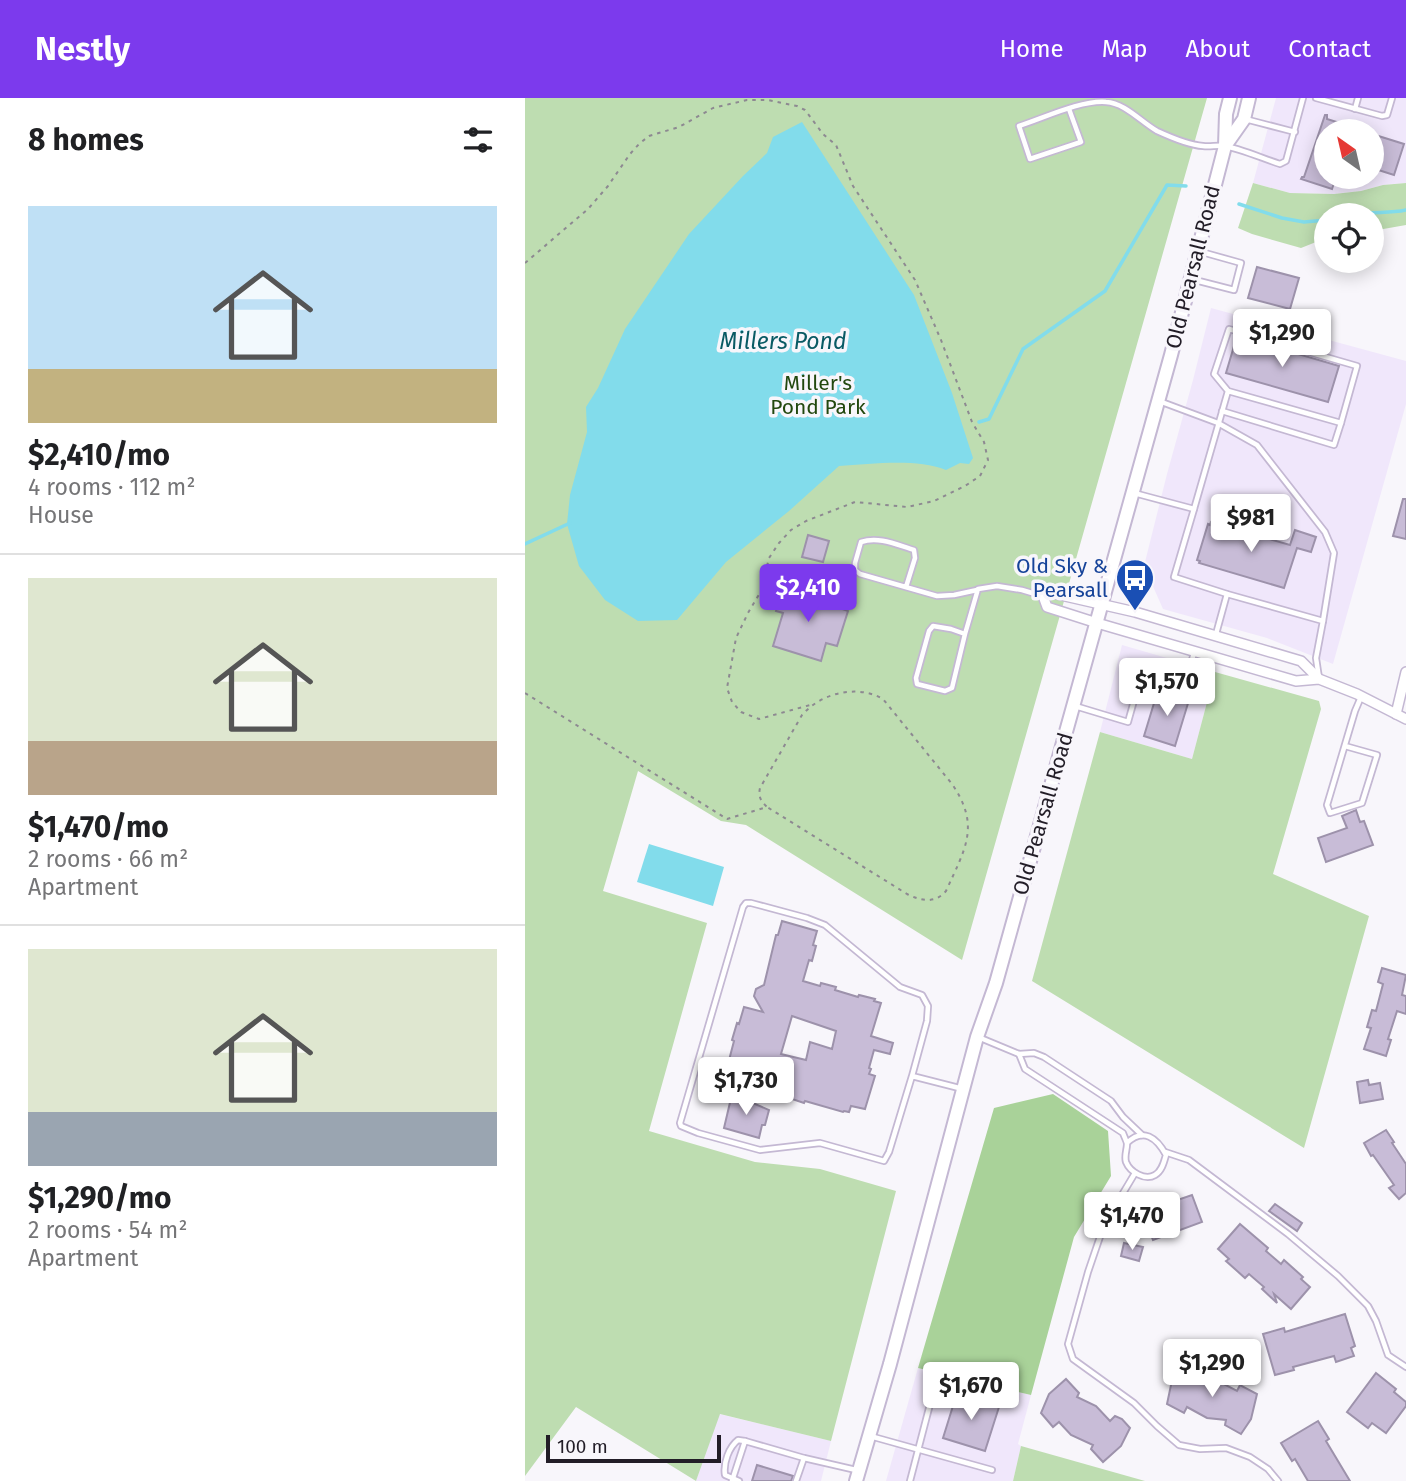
<!DOCTYPE html>
<html lang="en">
<head>
<meta charset="utf-8">
<style>
  :root { --surface:#fff; --page:#f2f2f2; --text:#202124; --muted:#757577; --line:#e0e0e0; --accent:#7c3aed }
  body { margin:0; font-family:"Fira Sans",sans-serif; background:var(--page); color:var(--text); height:100vh; display:flex; flex-direction:column; font-size:26px; white-space:nowrap }
  * { box-sizing:border-box; margin:0 }
  p { font-size:23px; color:var(--muted) }
  .icon { flex:none; width:38px; height:38px; fill:none; stroke:currentColor; stroke-width:2; stroke-linecap:round; stroke-linejoin:round }
  .map { position:relative; flex:1; overflow:hidden }
  .side { display:flex; flex-direction:column; background:var(--surface); width:525px }
  .side>* { flex:none }
  .needle { width:46px; rotate:326deg }
  .fabs { position:absolute; left:789px; top:21px; display:grid; gap:14px }
  .fabs a { display:grid; place-items:center; width:70px; height:70px; border-radius:50%; background:var(--surface); box-shadow:0 4px 18px #0003; font-size:35px }
  .scale { position:absolute; left:21px; bottom:18px; width:175px; box-sizing:border-box; padding-left:7px; border:4px solid #221d27; border-top:0; font-size:19px; line-height:24px; white-space:nowrap; color:#221d27; -webkit-text-stroke:5px #f8f6fb; paint-order:stroke }
  .price { position:absolute; translate:-50% -60px; padding:0 16px; border-radius:7px; background:#fff; color:#222; font-size:23px; line-height:46px; filter:drop-shadow(0 2px 4px #0008) }
  .price::after { content:''; position:absolute; left:50%; top:42px; width:21px; height:16px; margin-left:-10px; background:inherit; clip-path:polygon(0 0,100% 0,50% 100%) }
  .price.active { background:var(--accent); color:#fff }
  ul { padding:0; list-style:none }
  li { display:grid; align-content:center; gap:14px; height:371px; padding:0 28px }
  li+li { border-top:2px solid var(--line) }
  li span { display:grid; place-items:center; height:217px; border-radius:0px; color:#555 }
  li>.icon { margin-inline-start:auto }
  span .icon { width:126px; height:126px; fill:#fffc; stroke-width:1 }
  li b { font-size:30px }
  h2 { display:flex; justify-content:space-between; align-items:center; height:84px; padding:0 28px; font-size:30px }
  header { display:flex; align-items:center; gap:42px; box-sizing:border-box; height:98px; padding:0 35px; background:var(--accent); color:#fff }
  header strong { font-size:33px }
  nav { display:flex; gap:38px; margin-inline-start:auto; font-size:24px }
  main { display:flex; flex:1; min-height:0 }
  .map>svg:first-child { display:block }
  .built { fill:#f0e7fb; fill-rule:evenodd }
  .green { fill:#beddb1 }
  .forest { fill:#a9d299 }
  .water { fill:#82dceb }
  .lines { fill:none; stroke-linecap:round; stroke-linejoin:round }
  .stream { stroke:#82dceb; stroke-width:3.5 }
  .building { fill:#c8bcd7; stroke:#9d92ab; stroke-width:2; fill-rule:evenodd }
  .service-casing { stroke:#c4b8d3; stroke-width:8 }
  .minor-casing { stroke:#c4b8d3; stroke-width:12 }
  .secondary-casing { stroke:#c4b8d3; stroke-width:16 }
  .path { stroke:#8d8991; stroke-width:2; stroke-dasharray:3.5 5; stroke-linecap:butt }
  .service { stroke:#fff; stroke-width:4.5 }
  .minor { stroke:#fff; stroke-width:9 }
  .secondary { stroke:#fff; stroke-width:12 }
  .labels { text-anchor:middle; stroke-width:7; stroke-linejoin:round; paint-order:stroke }
  .street-label { font-size:21px; fill:#221d27; stroke:#f8f6fb }
  .park-label { font-size:21px; fill:#22480e; stroke:#f8f6fb }
  .transit-label { font-size:21px; fill:#164399; stroke:#f8f6fb; text-anchor:end }
  .water-label { font-size:23px; font-style:italic; fill:#095a64; stroke:#f8f6fb }
</style>
</head>
<body>
<header>
<strong>Nestly</strong>
<nav><a>Home</a><a>Map</a><a>About</a><a>Contact</a></nav>
</header>
<main>
<section class="side">
<h2>8 homes<svg class="icon" aria-label="filters" viewBox="0 0 24 24"><path d="M4 7h16M4 17h16"/><circle cx="9" cy="7" r="2"/><circle cx="15" cy="17" r="2"/></svg></h2>
<ul>
<li><span style="background:linear-gradient(#bfe0f5 75%,#c2b280 0)"><svg class="icon" aria-label="home" viewBox="0 0 24 24"><path d="M3 11l9-7 9 7M6 9v11h12V9"/></svg></span><div><b>$2,410/mo</b><p>4 rooms · 112 m²</p><p>House</p></div></li>
<li><span style="background:linear-gradient(#dfe7d0 75%,#b9a48a 0)"><svg class="icon" aria-label="home" viewBox="0 0 24 24"><path d="M3 11l9-7 9 7M6 9v11h12V9"/></svg></span><div><b>$1,470/mo</b><p>2 rooms · 66 m²</p><p>Apartment</p></div></li>
<li><span style="background:linear-gradient(#dfe7d0 75%,#9aa5b1 0)"><svg class="icon" aria-label="home" viewBox="0 0 24 24"><path d="M3 11l9-7 9 7M6 9v11h12V9"/></svg></span><div><b>$1,290/mo</b><p>2 rooms · 54 m²</p><p>Apartment</p></div></li>
</ul>
</section>
<div class="map">
<svg width="881" height="1383" viewBox="0 0 881 1383">
  <rect width="100%" height="100%" fill="#f8f6fb"/>
  <g class="built">
    <path d="M751,0h130v85l-23,2 -22,6 -27,3 -44,-1 -37,-10zM802,33h45v46h-45z"/>
    <polygon points="686,210 881,263 881,306 808,566 742,540 638,511 619,468 642,376 668,282"/>
    <polygon points="597,547 690,574 667,661 575,634"/>
    <polygon points="393,1270 506,1297 493,1346 496,1348 488,1383 361,1383"/>
    <polygon points="194,1316 306,1343 296,1383 171,1383"/>
  </g>
  <g class="green">
    <polygon points="0,0 682,0 437,862 221,727 196,723 113,673 78,793 182,825 124,1033 230,1064 295,1071 371,1093 306,1343 195,1316 171,1383 51,1309 0,1378"/>
    <polygon points="728,85 765,95 809,96 836,93 858,87 881,85 881,127 847,133 847,117 802,117 801,140 776,150 727,136 713,130"/>
    <polygon points="690,574 794,603 796,611 748,776 844,818 779,1050 507,883 575,634 667,661"/>
    <polygon points="496,1348 620,1383 488,1383"/>
  </g>
  <polygon class="forest" points="528,996 583,1033 586,1078 549,1139 506,1297 393,1270 469,1010"/>
  <g class="water">
    <path d="M277,24l112,173 38,98 21,65 -4,6 -9,-1 -14,7c-30,-12 -74,-6 -107,-4l-50,45 -63,51 -49,58 -39,1 -33,-21 -26,-34 -12,-42 3,-29 17,-63 -1,-25 12,-19 27,-59 64,-95 54,-58 24,-23 6,-16z"/>
    <polygon points="124,746 199,769 188,808 112,784"/>
  </g>
  <g class="lines">
    <g class="stream">
      <polyline points="714,106 757,120 779,124 802,122"/>
      <path d="M830,117c17,-4 34,-1 51,-5"/>
      <polyline points="454,324 464,321 498,251 580,193 642,87 661,88"/>
      <polyline points="0,446 45,425"/>
    </g>
  </g>
  <g class="building">
    <polygon points="800,17 802,17 802,21 834,31 834,33 802,33 802,79 811,79 807,91 776,81 777,79 779,79"/>
    <polygon points="847,36 879,46 869,77 847,70"/>
    <polygon points="732,169 774,180 765,211 723,200"/>
    <polygon points="712,238 814,268 803,304 701,275"/>
    <polygon points="878,401 881,401 881,441 868,438"/>
    <polygon points="686,424 765,447 770,432 791,439 786,454 772,450 759,490 674,465 675,463 672,462 683,426 685,427"/>
    <polygon points="283,437 304,443 298,464 277,459"/>
    <polygon points="259,489 307,504 306,507 323,513 312,548 301,545 296,563 248,548 258,515 251,513"/>
    <polygon points="633,592 664,602 650,648 619,638"/>
    <polygon points="831,712 835,724 839,723 848,747 801,764 793,740 822,730 817,718"/>
    <path d="M257,823l35,10 -4,14 3,1 -4,15 -3,-1 -6,21 17,5 1,-3 15,4 -1,3 23,7 1,-2 16,4 -1,2 7,2 -10,33 22,7 -3,11 -16,-4 -5,18 2,1 -2,5 6,2 -10,33 -14,-3 -2,6 -5,-1 -1,1 -38,-11 -1,2 -15,-5 1,-2 -18,-5v2l-37,-10 3,-11 -25,15 -6,-11 21,-12 6,-23 -2,-1 5,-17 2,1 5,-17 19,5 -9,-16 2,-7 8,-4 12,-50h2zM267,918l44,15 -4,18 -22,-7 -4,18 -25,-6z"/>
    <polygon points="857,870 881,877 877,897 881,898 881,916 872,913 863,941 866,942 861,958 839,951 846,930 842,929 847,912 851,913 858,886 853,884"/>
    <polygon points="843,982 844,987 855,985 858,1001 835,1005 832,984"/>
    <polygon points="207,996 244,1012 240,1027 237,1027 234,1040 199,1030"/>
    <polygon points="861,1032 869,1044 867,1045 881,1066 881,1095 874,1101 864,1090 869,1087 848,1057 846,1058 839,1045"/>
    <polygon points="667,1097 677,1124 628,1142 617,1114"/>
    <polygon points="750,1106 777,1125 772,1133 744,1113"/>
    <polygon points="715,1126 743,1150 741,1153 756,1166 759,1162 778,1179 776,1181 785,1189 766,1211 749,1196 752,1205 737,1191 739,1189 724,1176 720,1180 701,1163 704,1161 693,1151"/>
    <polygon points="599,1145 618,1149 614,1163 596,1158"/>
    <polygon points="820,1216 830,1248 826,1250 829,1258 811,1264 809,1258 768,1269 769,1272 750,1277 738,1236 759,1230 760,1234"/>
    <polygon points="657,1266 674,1275 673,1279 695,1284 712,1293 715,1287 732,1296 726,1321 716,1336 700,1327 701,1322 682,1320 662,1309 659,1315 642,1306 646,1287"/>
    <polygon points="851,1275 871,1291 869,1294 881,1304 881,1308 861,1335 847,1325 843,1330 822,1314"/>
    <polygon points="541,1281 554,1295 552,1299 571,1308 585,1323 590,1318 597,1321 605,1330 596,1348 578,1364 566,1351 568,1347 546,1337 534,1324 528,1329 516,1315 524,1296"/>
    <polygon points="432,1295 474,1309 460,1353 418,1340"/>
    <polygon points="793,1323 804,1341 801,1343 825,1383 783,1383 770,1361 767,1363 756,1345"/>
    <polygon points="232,1367 268,1378 266,1383 227,1383"/>
  </g>
  <g class="lines">
    <defs>
      <g id="service">
        <polyline points="791,0 857,18 862,17 867,0"/>
        <path d="M544,11l12,33 -51,17 -11,-33c25,-8 62,-26 87,-24 19,1 35,20 51,29 13,6 31,14 46,15 7,1 14,-1 21,0 15,2 40,13 56,18l6,-3 17,-63"/>
        <polyline points="830,11 833,0"/>
        <polyline points="720,21 770,34"/>
        <polyline points="666,181 709,192 716,165 673,153"/>
        <polyline points="634,303 693,325 732,347 800,434 809,455 798,523"/>
        <polyline points="697,313 809,347 816,325"/>
        <polyline points="609,395 669,411 649,479 702,496 798,523 791,560 794,580"/>
        <polyline points="669,411 703,293 816,325 832,268 704,231 689,276 703,293"/>
        <path d="M381,489l9,-29 -1,-8c-17,-5 -35,-14 -53,-8l-6,21v7l5,4 77,22 17,-1 23,-5"/>
        <polyline points="440,536 426,531 408,528 404,533 391,580 392,586 420,593 427,590 440,536 453,491 472,488 497,492 517,498"/>
        <polyline points="691,536 702,496"/>
        <polyline points="550,608 603,624 619,567 662,579 669,555"/>
        <polyline points="820,648 852,657 837,705 805,715 802,707 830,613 836,599"/>
        <polyline points="453,939 494,956 509,955 519,959 586,1003 598,1019 617,1037"/>
        <path d="M494,956l6,15 98,64c1,3 4,9 4,11 0,6 -3,12 -1,18 4,10 19,19 29,13 7,-4 9,-13 11,-20 -9,-17 -23,-28 -39,-12"/>
        <polyline points="387,978 364,1054 359,1063 295,1045 235,1052 173,1035 156,1028 155,1025 218,809 221,805 226,805 282,820 300,827 369,884 375,889 397,897 403,908 402,923 387,978 438,991"/>
        <polyline points="640,1054 664,1062 763,1136 813,1178 843,1208 851,1223 863,1257 881,1269"/>
        <polyline points="610,1075 579,1127 563,1174 543,1246 548,1261 609,1305 632,1328 654,1347 675,1351 701,1350 725,1359 743,1371 753,1383"/>
        <polyline points="345,1338 467,1372"/>
        <polyline points="207,1383 220,1343 279,1360 331,1372"/>
        <path d="M214,1383l-14,-6c-2,-12 4,-28 13,-35l7,1"/>
        <polyline points="271,1383 279,1360"/>
        <polyline points="385,1383 410,1287"/>
      </g>
      <g id="minor">
        <polyline points="794,581 771,583 572,525 522,509 518,498 527,495 610,514 776,563 794,581 832,596 881,621"/>
        <polyline points="871,616 881,574"/>
      </g>
      <g id="secondary">
        <polyline points="700,48 719,21 724,0"/>
        <polyline points="331,1383 365,1266 452,939 471,885 646,257 700,48 701,16 705,0"/>
      </g>
    </defs>
    <use href="#service" class="service-casing"/>
    <use href="#minor" class="minor-casing"/>
    <use href="#secondary" class="secondary-casing"/>
    <g class="path">
      <polyline points="0,165 63,111 83,88 105,56 114,46 124,38 154,29 188,10 222,2 243,2 272,8 280,12 298,36 311,47 328,88 390,182 416,242 447,324 459,344 463,362 455,378 440,388 409,403 382,409 330,404 281,423 266,432 254,445 244,460 236,493 223,515 211,540 202,590 207,604 216,614 234,621 285,607"/>
      <path d="M0,595l202,126 40,-12c-6,-6 -9,-10 -7,-19l42,-73c19,-22 55,-31 81,-16l69,85c29,42 13,65 -6,107 -11,13 -25,10 -39,3l-140,-87"/>
    </g>
    <use href="#service" class="service"/>
    <use href="#minor" class="minor"/>
    <use href="#secondary" class="secondary"/>
  </g>
  <defs>
    <symbol id="bus-pin" viewBox="-11 -11 22 30"><path d="M0 17L-7.5 6A9.5 9.5 0 1 1 7.5 6Z" fill="#1a4fb4" stroke="#f8f6fb"/><path d="M-5-6H5V4H4V6H2V4H-2V6H-4V4H-5ZM-3.5-4V0h7V-4ZM-3.5 1.2v1.5H-2V1.2ZM2 1.2v1.5H3.5V1.2Z" fill="#fff"/></symbol>
  </defs>
  <g fill-rule="evenodd">
    <use href="#bus-pin" x="588" y="458" width="44" height="60"/>
  </g>
  <g class="labels">
    <g class="street-label">
      <text transform="translate(668 169) rotate(-76)" y="7">Old Pearsall Road</text>
      <text transform="translate(518 716) rotate(-74)" y="7">Old Pearsall Road</text>
    </g>
    <g class="park-label">
      <text x="293" y="292">Miller's<tspan x="293" dy="24">Pond Park</tspan></text>
    </g>
    <g class="transit-label">
      <text x="583" y="475">Old Sky &amp;<tspan x="583" dy="24">Pearsall</tspan></text>
    </g>
    <g class="water-label">
      <text x="258" y="251">Millers Pond</text>
    </g>
  </g>
</svg>
<div class="fabs">
<a><svg class="needle" viewBox="-14 -14 28 28"><path d="M0-13l5 13h-10z" fill="#e53935"/><path d="M0 13l5-13h-10z" fill="#757577"/></svg></a>
<a><svg class="icon" aria-label="locate" viewBox="0 0 24 24"><circle cx="12" cy="12" r="6"/><path d="M12 2v4M12 18v4M2 12h4M18 12h4"/></svg></a>
</div>
<div class="scale">100 m</div>
<b class="price" style="left:757px;top:271px">$1,290</b>
<b class="price" style="left:726px;top:456px">$981</b>
<b class="price active" style="left:283px;top:526px">$2,410</b>
<b class="price" style="left:642px;top:620px">$1,570</b>
<b class="price" style="left:221px;top:1019px">$1,730</b>
<b class="price" style="left:607px;top:1154px">$1,470</b>
<b class="price" style="left:687px;top:1301px">$1,290</b>
<b class="price" style="left:446px;top:1324px">$1,670</b>
</div>
</main>
</body>
</html>
